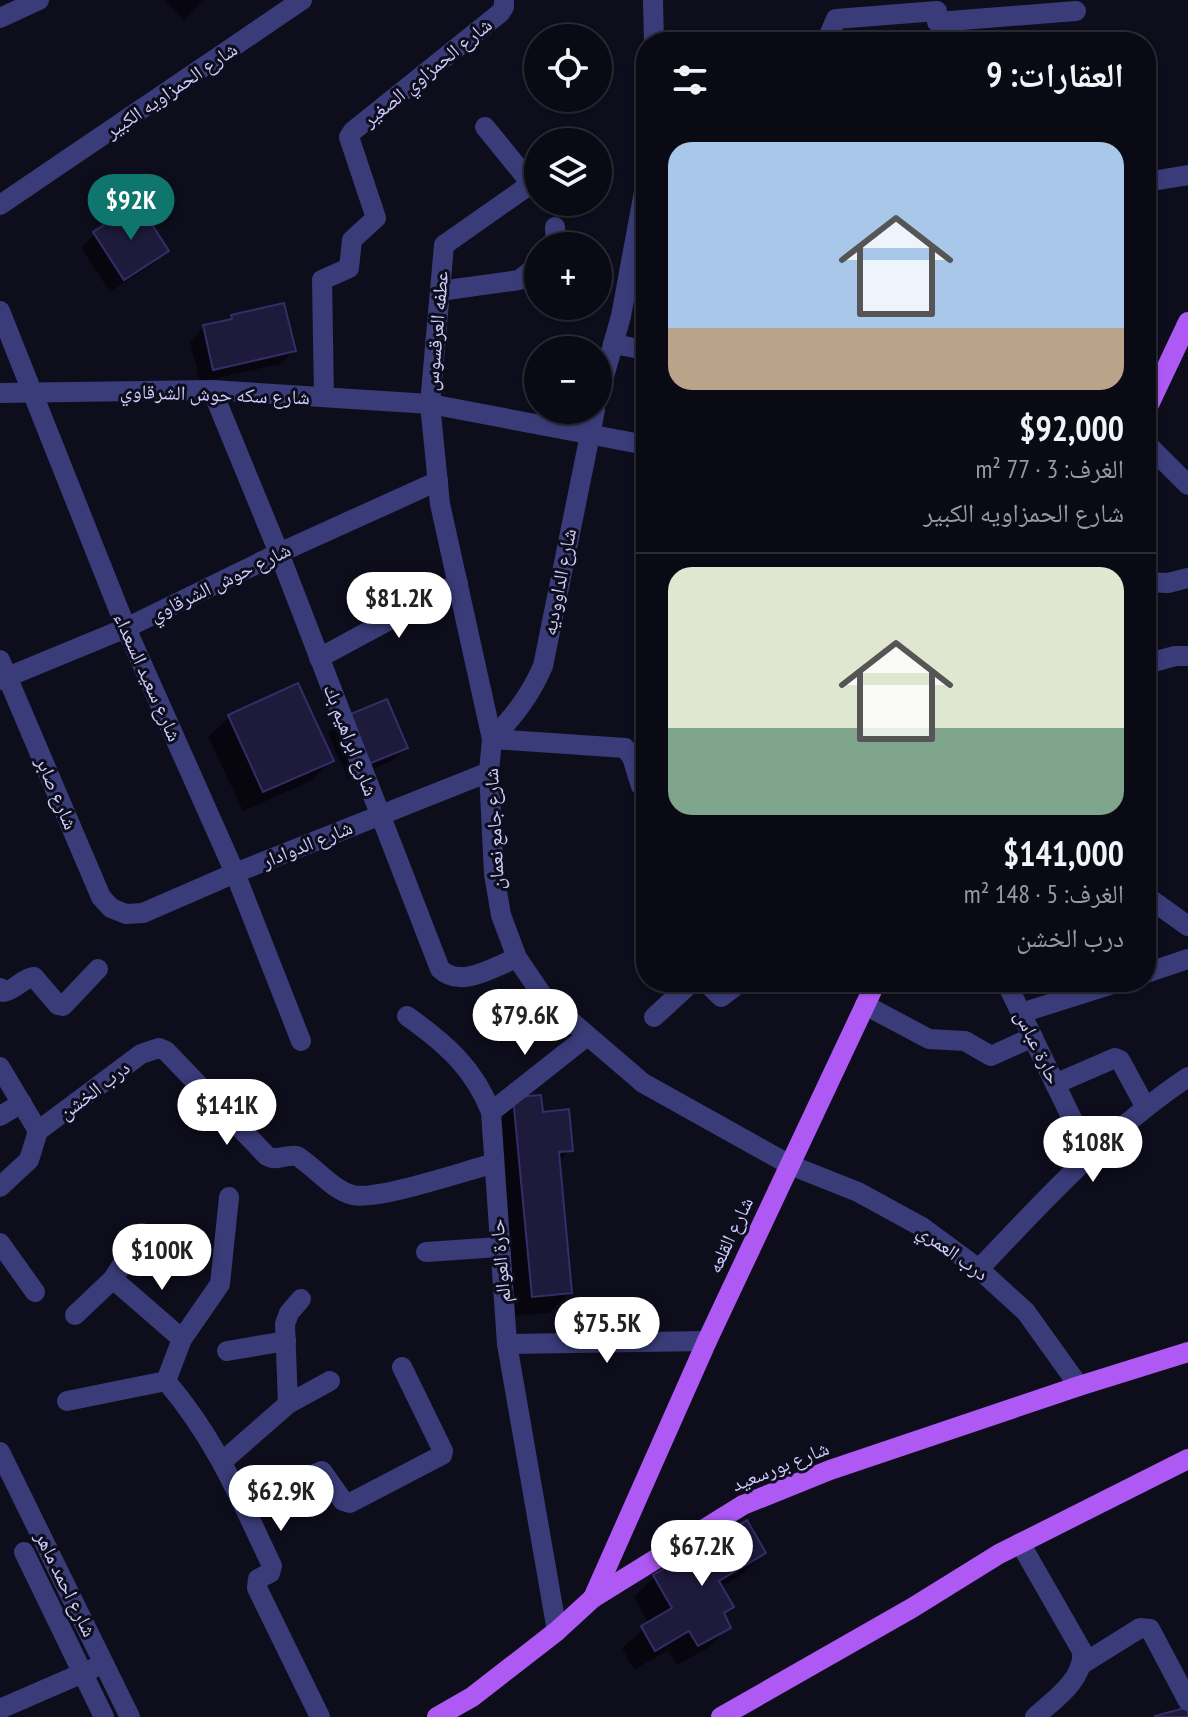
<!DOCTYPE html>
<html lang="ar">
<head>
<meta charset="utf-8">
<style>
  :root { --surface:#0a0a15; --page:#181822; --text:#f1f3f6; --muted:#999aa0; --line:#2a2b34; --accent:#0f766e }
  body { margin:0; font-family:"PT Sans Narrow","Noto Naskh Arabic",sans-serif; background:var(--page); color:var(--text); direction:rtl; height:100vh; display:flex; flex-direction:column; font-size:30px; white-space:nowrap }
  * { box-sizing:border-box; margin:0 }
  p { font-size:26px; color:var(--muted) }
  .icon { flex:none; width:44px; height:44px; fill:none; stroke:currentColor; stroke-width:2; stroke-linecap:round; stroke-linejoin:round }
  .map { position:relative; flex:1; overflow:hidden; direction:ltr }
  .side { position:absolute; left:636px; top:32px; width:520px; height:960px; display:flex; flex-direction:column; background:var(--surface); border-radius:32px; box-shadow:0 2px 6px #0004,0 0 0 2px var(--line); direction:rtl }
  .side>* { flex:none }
  .fabs { position:absolute; left:524px; top:24px; display:grid; gap:16px }
  .fabs a { display:grid; place-items:center; width:88px; height:88px; border-radius:50%; background:var(--surface); box-shadow:0 2px 6px #0004,0 0 0 2px var(--line); font-size:40px }
  .price { position:absolute; translate:-50% -68px; padding:0 18px; border-radius:28px; background:#fff; color:#222; font-size:26px; line-height:52px; filter:drop-shadow(0 2px 4px #0008) }
  .price::after { content:''; position:absolute; left:50%; top:48px; width:24px; height:18px; margin-left:-12px; background:inherit; clip-path:polygon(0 0,100% 0,50% 100%) }
  .price.current { background:var(--accent); color:#fff }
  ul { padding:0; list-style:none }
  li { display:grid; align-content:center; gap:16px; height:424px; padding:0 32px }
  li+li { border-top:2px solid var(--line) }
  li span { display:grid; place-items:center; height:248px; border-radius:24px; color:#555 }
  li>.icon { margin-inline-start:auto }
  span .icon { width:144px; height:144px; fill:#fffc; stroke-width:1 }
  li b { font-size:34px }
  h2 { display:flex; justify-content:space-between; align-items:center; height:96px; padding:0 32px; font-size:34px }
  .map>svg:first-child { display:block }
  .shadow { fill:#0007 }
  .building { fill:#1e1a3c; stroke:#342d67; stroke-width:2 }
  .lines { fill:none; stroke-linecap:round; stroke-linejoin:round }
  .minor { stroke:#3a3c79; stroke-width:20 }
  .major { stroke:#af59f5; stroke-width:20 }
  .labels { text-anchor:middle; stroke-width:6; stroke-linejoin:round; paint-order:stroke }
  .street-label { font-size:20px; fill:#cdcbfc; stroke:#0e0d1c }
</style>
</head>
<body>
<div class="map">
<svg width="1188" height="1717" viewBox="0 0 1188 1717">
  <rect width="100%" height="100%" fill="#0e0d1c"/>
  <g class="shadow">
    <polygon points="165,0 205,0 184,20"/>
    <polygon points="95,234 166,251 153,264 110,292 81,248"/>
    <polygon points="232,317 294,351 280,364 200,382 190,341 204,327 227,322"/>
    <polygon points="229,717 331,760 311,781 243,811 208,737"/>
    <polygon points="342,720 406,747 392,761 348,779 328,733"/>
    <polygon points="514,1099 570,1150 558,1163 570,1292 549,1313 512,1316 493,1120"/>
    <polygon points="764,1553 743,1574 720,1587 732,1607 723,1616 729,1627 708,1648 677,1665 668,1650 634,1670 622,1648 649,1624 634,1597 654,1577"/>
  </g>
  <g class="building">
    <polygon points="138,203 169,251 124,280 93,232"/>
    <polygon points="284,303 296,351 213,370 203,325 232,319 231,315"/>
    <polygon points="298,683 334,761 263,792 228,715"/>
    <polygon points="387,699 408,748 361,767 341,718"/>
    <polygon points="541,1095 543,1112 569,1109 573,1151 559,1152 572,1293 532,1297 513,1097"/>
    <polygon points="747,1520 766,1553 719,1581 734,1607 724,1613 731,1628 698,1646 689,1631 655,1651 641,1626 672,1608 653,1575"/>
    <polygon points="1188,1707 1188,1717 1156,1717 1155,1716"/>
  </g>
  <g class="lines">
    <g class="minor">
      <polyline points="653,0 654,42"/>
      <polyline points="0,18 39,0"/>
      <polyline points="937,22 1076,11"/>
      <polyline points="826,42 836,19 937,11"/>
      <polyline points="485,127 529,181 528,186 444,245 430,404 440,504 492,739 489,772 494,874 501,915 517,958 545,999 643,1083 790,1165 858,1192 922,1227 979,1269 1026,1312 1079,1386"/>
      <polyline points="1146,182 1188,175"/>
      <polyline points="0,205 302,0"/>
      <polyline points="555,227 556,246"/>
      <polyline points="440,291 519,280 538,265"/>
      <polyline points="0,311 126,628 235,873 301,1041"/>
      <polyline points="613,344 646,350"/>
      <path d="M212,390l67,163 161,416c21,20 53,-2 77,-11"/>
      <polyline points="0,393 212,390 430,404 646,445"/>
      <polyline points="324,397 322,280 349,268 352,240 376,218 349,137 353,131 500,13 504,7 504,0"/>
      <polyline points="598,398 621,316 646,181"/>
      <polyline points="1146,443 1188,485"/>
      <polyline points="1146,582 1168,583 1188,578"/>
      <polyline points="319,658 458,583"/>
      <polyline points="0,660 101,897 111,908 126,914 143,913 235,873 489,772"/>
      <polyline points="1146,664 1175,656 1188,656"/>
      <polyline points="0,680 126,628 279,553 438,481"/>
      <path d="M492,739c22,-23 38,-43 51,-73l52,-256"/>
      <polyline points="492,739 625,748 632,757 641,786"/>
      <polyline points="1146,896 1188,926"/>
      <polyline points="1146,973 1188,959"/>
      <polyline points="706,982 721,997 741,982"/>
      <polyline points="1006,982 1090,1156"/>
      <path d="M0,988l3,4c12,-1 19,-14 31,-15l24,28 5,1 35,-37"/>
      <polyline points="865,1005 929,1039 965,1041 991,1056 1033,1037"/>
      <polyline points="1021,1013 1119,982"/>
      <path d="M407,1016c38,27 67,52 84,96l16,232 50,287"/>
      <polyline points="654,1017 692,982"/>
      <polyline points="0,1067 38,1131"/>
      <polyline points="1055,1084 1115,1058 1120,1060 1145,1106"/>
      <polyline points="491,1112 586,1037"/>
      <polyline points="0,1116 22,1103"/>
      <path d="M0,1187l29,-27 9,-29 103,-77 18,-6 7,3 101,105c10,6 18,-2 30,0 18,11 35,34 56,39 24,6 111,-24 139,-31"/>
      <polyline points="0,1243 35,1292"/>
      <polyline points="426,1252 499,1247"/>
      <path d="M979,1269c65,-69 130,-139 209,-192"/>
      <polyline points="113,1279 182,1339"/>
      <polyline points="75,1315 113,1279 142,1233"/>
      <polyline points="507,1344 707,1341"/>
      <polyline points="227,1351 286,1341"/>
      <path d="M166,1381c49,57 74,117 106,185l-2,7 -12,6 -1,9 63,129"/>
      <polyline points="67,1401 166,1381 182,1339 220,1284 229,1197"/>
      <polyline points="288,1404 285,1324 289,1313 301,1299"/>
      <polyline points="0,1452 130,1717"/>
      <polyline points="223,1461 288,1404 330,1381"/>
      <polyline points="243,1504 322,1471 343,1501 350,1503 442,1455 443,1451 402,1367"/>
      <path d="M1020,1543l62,108c3,28 -28,49 -47,66"/>
      <polyline points="24,1552 104,1717"/>
      <polyline points="1084,1663 1140,1628 1150,1629 1188,1701"/>
      <polyline points="0,1709 92,1669"/>
    </g>
    <g class="major">
      <polyline points="1146,411 1188,322"/>
      <polyline points="593,1598 707,1341 876,982"/>
      <polyline points="437,1717 472,1697 557,1631 593,1598 743,1505 830,1470 1079,1386 1188,1352"/>
      <polyline points="721,1717 912,1608 999,1554 1188,1459"/>
    </g>
  </g>
  <g class="labels">
    <g class="street-label">
      <text transform="translate(427 72) rotate(-39)" y="7">شارع الحمزاوي الصغير</text>
      <text transform="translate(171 90) rotate(-34)" y="7">شارع الحمزاويه الكبير</text>
      <text transform="translate(436 331) rotate(-85)" y="7">عطفه العرقسوس</text>
      <text transform="translate(215 394) rotate(2)" y="7">شارع سكه حوش الشرقاوي</text>
      <text transform="translate(220 582) rotate(-26)" y="7">شارع حوش الشرقاوي</text>
      <text transform="translate(559 582) rotate(-79)" y="7">شارع الداووديه</text>
      <text transform="translate(148 677) rotate(66)" y="7">شارع سعيد السعداء</text>
      <text transform="translate(351 740) rotate(69)" y="7">شارع ابراهيم بك</text>
      <text transform="translate(57 793) rotate(67)" y="7">شارع صابر</text>
      <text transform="translate(494 829) rotate(-93)" y="7">شارع جامع نعمان</text>
      <text transform="translate(307 844) rotate(-22)" y="7">شارع الدوادار</text>
      <text transform="translate(1038 1047) rotate(64)" y="7">حارة عباس</text>
      <text transform="translate(94 1090) rotate(-37)" y="7">درب الخشن</text>
      <text transform="translate(730 1235) rotate(-65)" y="7">شارع القلعه</text>
      <text transform="translate(953 1252) rotate(36)" y="7">درب العمري</text>
      <text transform="translate(500 1261) rotate(-95)" y="7">حارة العوالم</text>
      <text transform="translate(780 1466) rotate(-22)" y="7">شارع بورسعيد</text>
      <text transform="translate(66 1584) rotate(64)" y="7">شارع احمد ماهر</text>
    </g>
  </g>
</svg>
<div class="fabs">
<a><svg class="icon" aria-label="locate" viewBox="0 0 24 24"><circle cx="12" cy="12" r="6"/><path d="M12 2v4M12 18v4M2 12h4M18 12h4"/></svg></a>
<a><svg class="icon" aria-label="layers" viewBox="0 0 24 24"><path d="M12 4l9 5-9 5-9-5zM3 14l9 5 9-5"/></svg></a>
<a>+</a>
<a>−</a>
</div>
<b class="price current" style="left:131px;top:242px">$92K</b>
<b class="price" style="left:399px;top:640px">$81.2K</b>
<b class="price" style="left:525px;top:1057px">$79.6K</b>
<b class="price" style="left:227px;top:1147px">$141K</b>
<b class="price" style="left:1093px;top:1184px">$108K</b>
<b class="price" style="left:162px;top:1292px">$100K</b>
<b class="price" style="left:607px;top:1365px">$75.5K</b>
<b class="price" style="left:281px;top:1533px">$62.9K</b>
<b class="price" style="left:702px;top:1588px">$67.2K</b>
<section class="side">
<h2>العقارات: 9<svg class="icon" aria-label="filters" viewBox="0 0 24 24"><path d="M4 7h16M4 17h16"/><circle cx="9" cy="7" r="2"/><circle cx="15" cy="17" r="2"/></svg></h2>
<ul>
<li><span style="background:linear-gradient(#a9c7e8 75%,#b9a48a 0)"><svg class="icon" aria-label="home" viewBox="0 0 24 24"><path d="M3 11l9-7 9 7M6 9v11h12V9"/></svg></span><div><b>$92,000</b><p>الغرف: 3 · 77 m²</p><p>شارع الحمزاويه الكبير</p></div></li>
<li><span style="background:linear-gradient(#dfe7d0 65%,#7fa58c 0)"><svg class="icon" aria-label="home" viewBox="0 0 24 24"><path d="M3 11l9-7 9 7M6 9v11h12V9"/></svg></span><div><b>$141,000</b><p>الغرف: 5 · 148 m²</p><p>درب الخشن</p></div></li>
</ul>
</section>
</div>
</body>
</html>
